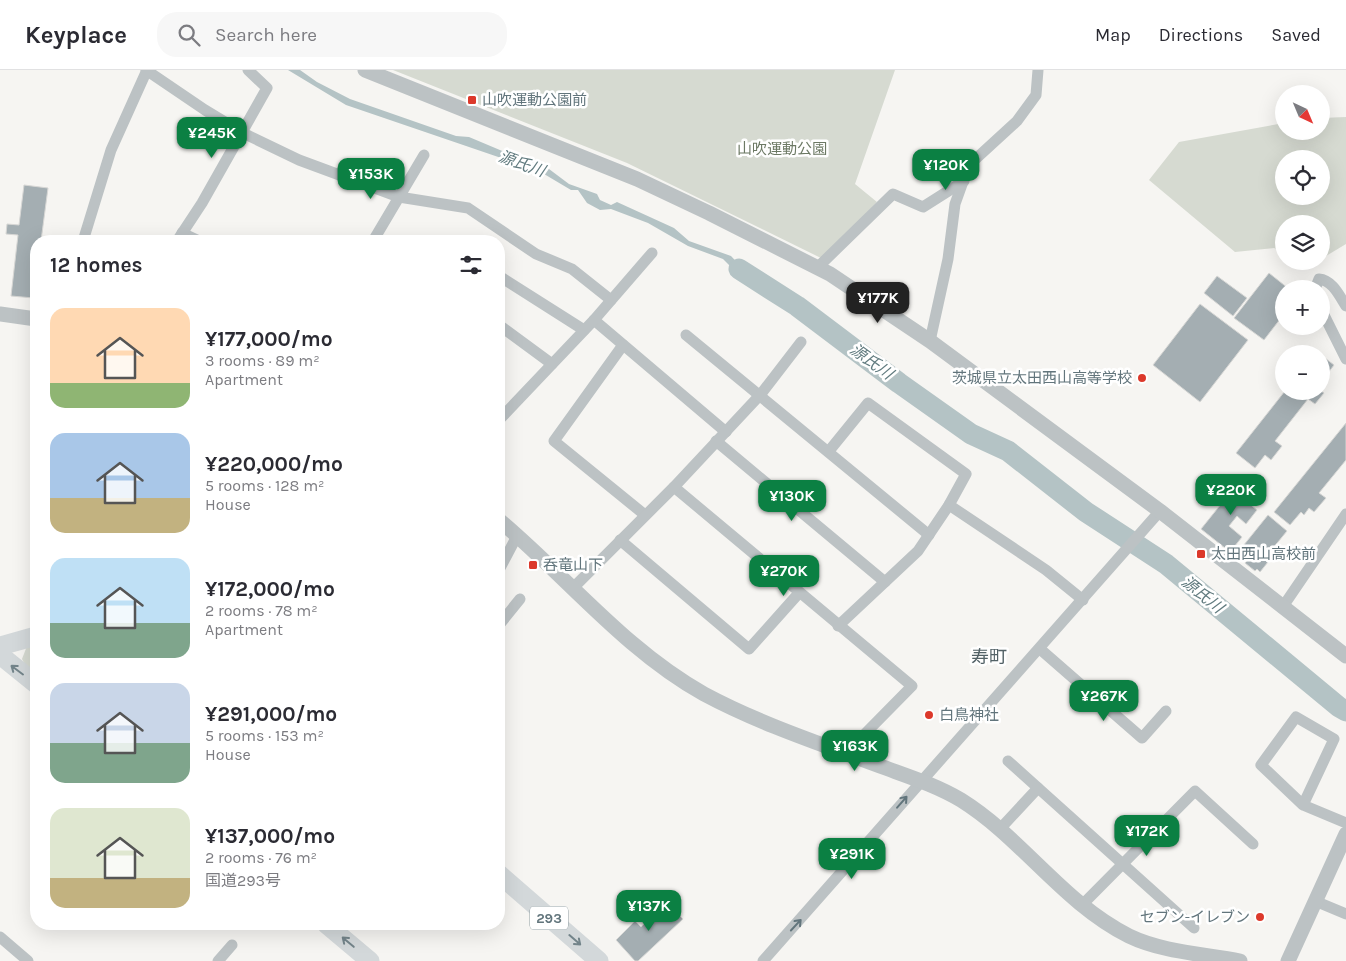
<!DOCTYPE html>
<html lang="en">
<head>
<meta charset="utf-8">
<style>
  :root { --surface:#fff; --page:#f7f7f7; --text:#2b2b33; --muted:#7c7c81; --line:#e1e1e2; --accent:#0b8043 }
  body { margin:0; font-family:Karla,"Noto Sans JP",sans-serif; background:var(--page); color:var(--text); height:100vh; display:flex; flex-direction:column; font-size:19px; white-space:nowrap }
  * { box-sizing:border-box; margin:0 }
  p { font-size:16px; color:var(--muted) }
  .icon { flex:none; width:28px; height:28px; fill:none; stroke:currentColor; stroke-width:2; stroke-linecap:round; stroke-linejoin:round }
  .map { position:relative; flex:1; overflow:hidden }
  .details { position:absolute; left:30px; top:165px; width:475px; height:695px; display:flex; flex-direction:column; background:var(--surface); border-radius:20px; box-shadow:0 5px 20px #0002 }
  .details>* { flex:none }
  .needle { width:32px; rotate:136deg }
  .tools { position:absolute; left:1275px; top:15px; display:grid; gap:10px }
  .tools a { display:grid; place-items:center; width:55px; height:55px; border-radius:50%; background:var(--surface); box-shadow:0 5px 20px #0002; font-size:25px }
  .price { position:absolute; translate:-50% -42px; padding:0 11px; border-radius:10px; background:var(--accent); color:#fff; font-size:16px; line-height:32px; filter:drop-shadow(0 1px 2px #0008) }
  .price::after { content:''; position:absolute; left:50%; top:30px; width:15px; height:11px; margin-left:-8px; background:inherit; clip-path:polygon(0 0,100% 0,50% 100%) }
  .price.selected { background:#222; color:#fff }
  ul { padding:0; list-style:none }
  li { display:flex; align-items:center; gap:15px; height:125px; padding:0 20px }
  li span { display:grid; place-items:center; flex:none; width:140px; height:100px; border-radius:15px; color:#555 }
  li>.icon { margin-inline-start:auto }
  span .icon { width:60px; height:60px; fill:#fffc; stroke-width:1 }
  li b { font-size:21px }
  h2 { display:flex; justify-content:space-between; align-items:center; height:60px; padding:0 20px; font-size:21px }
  header { display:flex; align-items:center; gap:30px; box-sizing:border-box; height:70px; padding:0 25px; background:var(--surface); border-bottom:1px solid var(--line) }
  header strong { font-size:24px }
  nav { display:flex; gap:28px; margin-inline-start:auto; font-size:18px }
  .search { width:350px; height:45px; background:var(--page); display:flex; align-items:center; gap:12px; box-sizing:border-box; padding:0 18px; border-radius:20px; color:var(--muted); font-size:19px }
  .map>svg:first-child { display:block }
  .green { fill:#d6dad1; fill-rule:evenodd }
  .water { fill:#b4c3c5 }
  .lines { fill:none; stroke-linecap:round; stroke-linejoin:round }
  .river { stroke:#b4c3c5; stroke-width:21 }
  .building { fill:#a4aeb2; stroke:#d7d7d5 }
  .minor { stroke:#bcc2c4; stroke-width:11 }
  .tertiary { stroke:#bcc2c4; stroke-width:15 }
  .primary { stroke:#d3d8da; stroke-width:19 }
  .trunk { stroke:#d3d8da; stroke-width:19 }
  .oneway { stroke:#73848a }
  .oneway2 { stroke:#62757c }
  .poi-dot { fill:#dc392b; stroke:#fff; stroke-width:2 }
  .labels { text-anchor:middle; stroke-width:5; stroke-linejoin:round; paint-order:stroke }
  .shield { fill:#fff; stroke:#919ea3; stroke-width:1 }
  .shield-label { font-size:14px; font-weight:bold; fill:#62757c }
  .poi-label { font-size:15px; fill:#62757c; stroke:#fff; text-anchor:start }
  .park-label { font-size:15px; fill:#6c7964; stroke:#fff }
  .water-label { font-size:16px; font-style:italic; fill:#617b7f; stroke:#fff }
  .quarter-label { font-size:18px; fill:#536267; stroke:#fff }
</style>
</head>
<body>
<header>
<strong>Keyplace</strong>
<div class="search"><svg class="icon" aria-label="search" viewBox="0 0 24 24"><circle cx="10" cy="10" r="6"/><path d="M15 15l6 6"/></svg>Search here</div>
<nav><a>Map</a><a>Directions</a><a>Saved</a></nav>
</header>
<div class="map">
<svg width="1346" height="891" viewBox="0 0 1346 891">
  <rect width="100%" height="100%" fill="#f6f5f2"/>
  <g class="green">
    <polygon points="393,0 895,0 855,114 877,132 823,189 627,93"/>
    <path d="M1346,47v127l-25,15v-35h-37v28l-10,-4 -39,4 -86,-72 30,-38 105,-19v8h37v-13zM1284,89h37v37h-37z"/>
    <polygon points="36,572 36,605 26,597 22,589 27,576"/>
  </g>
  <polygon class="water" points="288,0 300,0 317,12 350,29 456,66 469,67 519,88 545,96 569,114 597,124 600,130 611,135 617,132 674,158 689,171 731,186 748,204 766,211 761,218 753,210 743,209 723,189 688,176 648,153 611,139 600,140 587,133 578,120 571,120 539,101 346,35"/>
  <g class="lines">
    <polyline class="river" points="739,199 797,236 899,313 971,364 1008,381 1086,442 1166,494 1339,637 1346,641"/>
  </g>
  <g class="building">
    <polygon points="24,115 48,118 41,171 36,171 34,228 11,226 18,165 6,164 7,154 19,155"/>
    <polygon points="1269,203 1289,219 1284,219 1284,244 1264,270 1234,248"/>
    <polygon points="1217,206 1247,228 1233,246 1204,223"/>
    <polygon points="1200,234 1248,270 1200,332 1153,295"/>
    <polygon points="1321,285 1334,295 1321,312"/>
    <polygon points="1285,321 1321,321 1324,323 1315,334 1308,329 1275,371 1282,376 1271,390 1265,385 1255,398 1236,383"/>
    <polygon points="1346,353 1346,390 1319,423 1326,428 1314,442 1309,438 1304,445 1301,442 1290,455 1274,442"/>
    <polygon points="1242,408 1257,420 1247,432 1257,440 1246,454 1237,446 1229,456 1242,467 1230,482 1201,459"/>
    <polygon points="1268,445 1287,461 1264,489 1268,492 1260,502 1257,499 1255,501 1245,493 1248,489 1239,481"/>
    <polygon points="666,832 683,849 638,891 635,891 616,870 635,851 641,857"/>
  </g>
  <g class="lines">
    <g class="minor">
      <polyline points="146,0 205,40 243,63 299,90 399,127 468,138 536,184 572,199 611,230"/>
      <polyline points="182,163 199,171"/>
      <polyline points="83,171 111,80 147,0"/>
      <polyline points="177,171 202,133 267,18 248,0"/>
      <polyline points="373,171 424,85"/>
      <polyline points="817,198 893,124 923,137 964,111"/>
      <polyline points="499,206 584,260"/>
      <path d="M1315,219l4,-10c13,1 20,16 27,27"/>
      <polyline points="1321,239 1346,289"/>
      <polyline points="594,250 726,362"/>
      <polyline points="499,255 552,294"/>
      <polyline points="686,265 929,465"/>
      <polyline points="930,271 948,189 955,134 969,95 1017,51 1036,25 1038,0"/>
      <polyline points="623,275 554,371 645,445"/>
      <polyline points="499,350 594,250 652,183"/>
      <polyline points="716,371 885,512"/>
      <polyline points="829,381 868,333 966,404 949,435 918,481 838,556"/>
      <polyline points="674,417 912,616 846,683"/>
      <polyline points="949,435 1046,500 1083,530"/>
      <polyline points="620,470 749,579 799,523"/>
      <polyline points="499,500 517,466"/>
      <polyline points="572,519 674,417 761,324 801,272"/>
      <polyline points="1282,538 1346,444"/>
      <polyline points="499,555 520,529"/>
      <polyline points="1040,579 1142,668 1166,641"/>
      <polyline points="1008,691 1194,858"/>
      <polyline points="1303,735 1334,669 1296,647 1261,695 1303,735 1346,753"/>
      <polyline points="999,760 1038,718"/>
      <polyline points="1315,831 1346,844"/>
      <polyline points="1082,835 1195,721 1253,774"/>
      <polyline points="0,867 28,891"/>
      <polyline points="218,891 232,875"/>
      <polyline points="763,891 1160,441"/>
    </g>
    <g class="tertiary">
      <polyline points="365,0 637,109 709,143 830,204 930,271 1160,441 1346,586"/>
      <polyline points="0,244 36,249"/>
      <path d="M499,450c68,57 126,130 205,174 56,30 117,50 176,72 27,10 56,19 81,34 61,38 102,103 168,136 33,16 75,18 111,25"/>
      <polyline points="1288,891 1346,764"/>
    </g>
    <g class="primary">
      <polyline points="0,585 36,614"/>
      <polyline points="326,854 370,891"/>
    </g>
    <g class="trunk">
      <polyline points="0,576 36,566"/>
      <polyline points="499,804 599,891"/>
    </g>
  </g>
  <defs><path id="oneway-shaft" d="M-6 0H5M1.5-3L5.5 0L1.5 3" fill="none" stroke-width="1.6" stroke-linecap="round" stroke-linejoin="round" transform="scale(1.25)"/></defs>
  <g class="oneway">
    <use href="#oneway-shaft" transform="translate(17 600) rotate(-143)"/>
    <use href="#oneway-shaft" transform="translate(575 870) rotate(41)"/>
    <use href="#oneway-shaft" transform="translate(348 872) rotate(-140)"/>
  </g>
  <g class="oneway2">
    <use href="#oneway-shaft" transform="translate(902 732) rotate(-49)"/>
    <use href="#oneway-shaft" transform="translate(796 855) rotate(-47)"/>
  </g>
  <g class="poi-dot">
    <rect x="467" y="25" width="10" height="10" rx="2.5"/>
    <circle cx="1142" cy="308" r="5"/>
    <rect x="1196" y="479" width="10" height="10" rx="2.5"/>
    <rect x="528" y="490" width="10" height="10" rx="2.5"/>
    <circle cx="929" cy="645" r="5"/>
    <circle cx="1260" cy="847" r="5"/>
  </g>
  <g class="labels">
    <rect class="shield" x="530" y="836.5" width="38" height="23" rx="4"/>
    <g class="shield-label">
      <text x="549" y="853">293</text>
    </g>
    <g class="poi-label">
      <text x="482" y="35">山吹運動公園前</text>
      <text x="1132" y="313" text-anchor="end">茨城県立太田西山高等学校</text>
      <text x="1211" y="489">太田西山高校前</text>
      <text x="543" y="500">呑竜山下</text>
      <text x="939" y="650">白鳥神社</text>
      <text x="1250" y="852" text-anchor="end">セブン-イレブン</text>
    </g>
    <g class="park-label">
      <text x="782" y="84">山吹運動公園</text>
    </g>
    <g class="water-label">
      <text transform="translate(522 93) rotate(20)" y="6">源氏川</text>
      <text transform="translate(872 291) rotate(36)" y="6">源氏川</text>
      <text transform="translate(1203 524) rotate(39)" y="6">源氏川</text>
    </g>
    <g class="quarter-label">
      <text x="989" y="593">寿町</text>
    </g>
  </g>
</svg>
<div class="tools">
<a><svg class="needle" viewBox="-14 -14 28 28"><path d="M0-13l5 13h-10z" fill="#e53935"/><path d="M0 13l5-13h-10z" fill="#7c7c81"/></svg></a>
<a><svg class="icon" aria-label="locate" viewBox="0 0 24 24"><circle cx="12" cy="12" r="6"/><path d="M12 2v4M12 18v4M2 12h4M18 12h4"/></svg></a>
<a><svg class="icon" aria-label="layers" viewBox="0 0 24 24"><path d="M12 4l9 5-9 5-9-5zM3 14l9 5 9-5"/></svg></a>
<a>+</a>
<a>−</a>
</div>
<b class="price" style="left:212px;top:89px">¥245K</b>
<b class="price" style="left:946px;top:121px">¥120K</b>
<b class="price" style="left:371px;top:130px">¥153K</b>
<b class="price selected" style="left:878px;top:254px">¥177K</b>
<b class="price" style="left:1231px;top:446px">¥220K</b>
<b class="price" style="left:792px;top:452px">¥130K</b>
<b class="price" style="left:784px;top:527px">¥270K</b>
<b class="price" style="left:1104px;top:652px">¥267K</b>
<b class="price" style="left:855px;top:702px">¥163K</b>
<b class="price" style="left:1147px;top:787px">¥172K</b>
<b class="price" style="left:852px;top:810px">¥291K</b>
<b class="price" style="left:649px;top:862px">¥137K</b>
<section class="details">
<h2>12 homes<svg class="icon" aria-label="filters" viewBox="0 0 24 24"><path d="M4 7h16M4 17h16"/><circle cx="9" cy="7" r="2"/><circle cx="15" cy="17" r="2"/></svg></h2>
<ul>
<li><span style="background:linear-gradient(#ffd9b3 75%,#8fb573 0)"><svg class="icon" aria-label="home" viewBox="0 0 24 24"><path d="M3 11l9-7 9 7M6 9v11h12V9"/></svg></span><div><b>¥177,000/mo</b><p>3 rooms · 89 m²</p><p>Apartment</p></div></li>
<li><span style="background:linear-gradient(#a9c7e8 65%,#c2b280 0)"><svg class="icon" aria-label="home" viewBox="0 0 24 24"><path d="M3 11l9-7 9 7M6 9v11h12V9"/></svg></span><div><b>¥220,000/mo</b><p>5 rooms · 128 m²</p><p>House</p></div></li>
<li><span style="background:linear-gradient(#bfe0f5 65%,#7fa58c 0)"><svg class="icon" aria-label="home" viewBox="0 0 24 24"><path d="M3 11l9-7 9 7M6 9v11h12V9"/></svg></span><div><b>¥172,000/mo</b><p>2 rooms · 78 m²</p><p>Apartment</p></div></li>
<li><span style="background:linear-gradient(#c9d6e8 60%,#7fa58c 0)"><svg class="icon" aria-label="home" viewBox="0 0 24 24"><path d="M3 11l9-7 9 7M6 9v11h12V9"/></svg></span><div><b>¥291,000/mo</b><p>5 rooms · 153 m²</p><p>House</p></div></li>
<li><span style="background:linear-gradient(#dfe7d0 70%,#c2b280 0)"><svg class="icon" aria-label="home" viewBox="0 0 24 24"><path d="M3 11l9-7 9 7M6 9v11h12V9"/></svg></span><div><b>¥137,000/mo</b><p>2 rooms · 76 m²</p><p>国道293号</p></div></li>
</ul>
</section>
</div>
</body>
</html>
